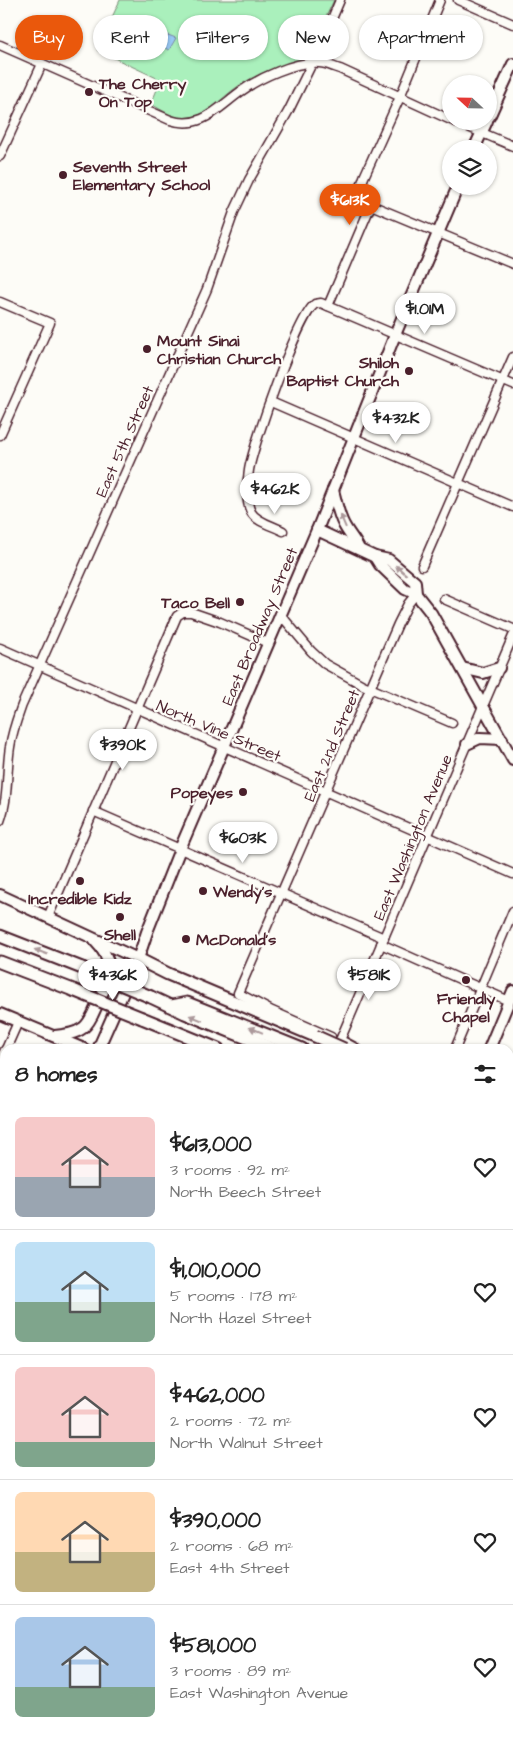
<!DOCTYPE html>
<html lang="en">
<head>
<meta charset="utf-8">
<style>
  :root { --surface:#fff; --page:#f6f6f6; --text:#222; --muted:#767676; --line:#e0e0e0; --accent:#ea580c }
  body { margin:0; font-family:"Architects Daughter",sans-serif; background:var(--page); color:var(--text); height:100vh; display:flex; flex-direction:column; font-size:19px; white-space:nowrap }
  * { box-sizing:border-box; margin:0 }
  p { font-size:16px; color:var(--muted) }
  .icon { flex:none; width:28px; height:28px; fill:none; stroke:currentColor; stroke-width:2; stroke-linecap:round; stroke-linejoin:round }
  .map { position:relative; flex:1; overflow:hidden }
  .drawer { position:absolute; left:0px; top:1044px; width:514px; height:696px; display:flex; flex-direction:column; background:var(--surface); border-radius:15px 15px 0 0; box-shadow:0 1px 4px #0004 }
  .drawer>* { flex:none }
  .banner { position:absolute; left:15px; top:15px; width:484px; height:45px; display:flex; gap:10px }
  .needle { width:32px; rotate:292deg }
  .fabs { position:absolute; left:442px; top:75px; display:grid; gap:10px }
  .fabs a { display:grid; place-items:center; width:55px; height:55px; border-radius:50%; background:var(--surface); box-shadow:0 1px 4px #0004; font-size:25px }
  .price { position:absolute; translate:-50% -42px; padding:0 11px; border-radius:18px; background:#fff; color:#222; font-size:16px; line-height:32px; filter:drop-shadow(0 1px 2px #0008) }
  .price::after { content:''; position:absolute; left:50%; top:30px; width:15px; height:11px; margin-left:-8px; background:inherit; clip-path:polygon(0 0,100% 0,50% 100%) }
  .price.on { background:var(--accent); color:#fff }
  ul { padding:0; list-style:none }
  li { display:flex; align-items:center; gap:15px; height:125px; padding:0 15px }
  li+li { border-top:1px solid var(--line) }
  li span { display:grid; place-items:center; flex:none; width:140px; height:100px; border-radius:8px; color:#555 }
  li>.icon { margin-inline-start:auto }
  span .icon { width:60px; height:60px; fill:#fffc; stroke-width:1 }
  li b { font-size:21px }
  h2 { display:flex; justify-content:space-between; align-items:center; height:60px; padding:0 15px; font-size:21px }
  .tag { padding:0 18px; border-radius:22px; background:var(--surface); box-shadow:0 1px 4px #0004; font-size:18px; line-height:45px }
  .tag.on { background:var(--accent); color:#fff }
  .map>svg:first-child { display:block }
  .green { fill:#aaf0bc; stroke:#7a8874 }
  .water { fill:#99c9f5; stroke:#7985a4 }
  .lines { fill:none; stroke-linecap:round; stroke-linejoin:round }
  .minor-casing { stroke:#4a1f2b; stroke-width:11 }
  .major-casing { stroke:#4a1f2b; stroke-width:14 }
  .highway-casing { stroke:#4a1f2b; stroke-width:15 }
  .minor { stroke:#fdfcf7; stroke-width:8 }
  .major { stroke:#fdfcf7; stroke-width:10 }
  .highway { stroke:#fdfcf7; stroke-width:11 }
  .tram { stroke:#4a1f2b; stroke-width:1 }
  .highway-bridge-casing { stroke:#4a1f2b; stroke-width:15; stroke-linecap:butt }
  .highway-bridge { stroke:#fdfcf7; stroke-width:11 }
  .oneway { fill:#ac999b }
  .poi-dot { fill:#4a1f2b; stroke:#fdfcf7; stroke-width:2 }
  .labels { text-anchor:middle; stroke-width:4.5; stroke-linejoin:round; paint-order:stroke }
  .poi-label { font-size:16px; font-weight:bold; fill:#4a1f2b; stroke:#fdfcf7; text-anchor:start }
  .street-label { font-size:16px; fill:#4a1f2b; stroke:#fdfcf7 }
</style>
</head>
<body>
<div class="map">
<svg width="513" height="1739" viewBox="0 0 513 1739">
  <rect width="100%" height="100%" fill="#fdfcf7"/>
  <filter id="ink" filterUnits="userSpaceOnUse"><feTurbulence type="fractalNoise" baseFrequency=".02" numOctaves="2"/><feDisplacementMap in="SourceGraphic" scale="10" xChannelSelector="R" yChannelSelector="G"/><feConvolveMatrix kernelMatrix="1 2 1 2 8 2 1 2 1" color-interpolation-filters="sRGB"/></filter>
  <g filter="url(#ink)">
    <g class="green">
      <path d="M120,0h214l-28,58c-20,6 -43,13 -61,24 -19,10 -33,31 -55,36 -13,3 -28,-8 -39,-14l10,-24 -64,-30z"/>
      <polygon points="513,1056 513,1259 509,1263 509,1063"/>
      <polygon points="128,1735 227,1735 225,1739 126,1739"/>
    </g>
    <g class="water">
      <polygon points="150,31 166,38 168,35 176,38 169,50 154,43 150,51 143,48"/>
      <polygon points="513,1259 513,1739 225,1739 227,1735 509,1735 509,1263"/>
    </g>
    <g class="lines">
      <defs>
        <g id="minor">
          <polyline points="440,0 400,97 364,177 361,186 361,198 371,205 513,264"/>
          <polyline points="458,0 513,24"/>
          <path d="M0,45l170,75c31,10 48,-12 70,-28 19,-14 55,-31 79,-29 7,0 14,4 21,6l111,51"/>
          <polyline points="454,121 513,146"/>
          <polyline points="0,156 42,64"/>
          <polyline points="0,302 50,323 0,435"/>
          <polyline points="328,306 371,205"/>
          <polyline points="271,402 513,507"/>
          <path d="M283,531c-9,-5 -27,-9 -32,-19 -6,-12 -4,-29 -2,-42 4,-25 49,-154 66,-166l6,-1 7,3 185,79"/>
          <polyline points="422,566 513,357"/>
          <polyline points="444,599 513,629"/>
          <polyline points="280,614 311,651 325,664 363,685 452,723"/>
          <polyline points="0,648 513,874"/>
          <polyline points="93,811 384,938"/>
          <path d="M0,821c9,-24 6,-49 10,-74 2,-15 7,-28 12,-42l185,-416 27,-77 15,-32 40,-70 31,-63 20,-47"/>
          <polyline points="48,917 177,616 183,612 191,612 220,622 268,643"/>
          <polyline points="381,944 509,1001"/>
          <polyline points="331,1037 272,1011 238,993 398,624 408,604 416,594"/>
          <polyline points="338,1045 513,636"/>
          <polyline points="6,1049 18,1022"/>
          <polyline points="455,1049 513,911"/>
          <polyline points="0,1061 5,1050"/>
          <polyline points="0,1136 5,1138"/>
          <polyline points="0,1379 5,1381"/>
        </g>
        <g id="major">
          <polyline points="489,117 513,64"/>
          <polyline points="474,149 487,121"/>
          <path d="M333,490c3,11 5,24 11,35 4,8 11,15 15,24"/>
          <polyline points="317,530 375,557 389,560 415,582 416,594"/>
          <polyline points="375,557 380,565 405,589 416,594 431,613 513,760"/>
          <polyline points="462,668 483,673 499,668"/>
          <polyline points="467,744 480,738 502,739"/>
          <polyline points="0,895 138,959"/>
          <polyline points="0,1014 84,1049"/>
          <path d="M54,1036c10,-1 21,-2 29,-8 7,-5 11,-16 14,-23 12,-25 20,-42 -2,-64"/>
          <polyline points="340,1041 355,1049"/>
          <polyline points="98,1049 138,959 147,932 180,849 317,530 395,335 458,186"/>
          <polyline points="489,1049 513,991"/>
          <polyline points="0,1268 5,1256"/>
          <polyline points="0,1506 5,1508"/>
          <polyline points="0,1628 5,1630"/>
          <polyline points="61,1735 66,1739"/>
          <polyline points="326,1735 332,1739"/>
          <polyline points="340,1735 346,1739"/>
          <polyline points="101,1739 104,1735"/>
          <polyline points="117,1739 120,1735"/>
        </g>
        <g id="highway">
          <polyline points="0,936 82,968"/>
          <polyline points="138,959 168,974 315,1036"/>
          <polyline points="0,962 73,990"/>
          <polyline points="151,997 185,1013 274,1049"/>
          <polyline points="172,1006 187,1003 302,1049"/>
          <polyline points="142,1018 218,1049"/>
          <polyline points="509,1135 513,1137"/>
          <polyline points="509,1149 513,1151"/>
          <polyline points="509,1170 513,1172"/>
          <polyline points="509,1186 513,1188"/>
        </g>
      </defs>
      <use href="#minor" class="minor-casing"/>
      <use href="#major" class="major-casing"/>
      <use href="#highway" class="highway-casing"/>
      <use href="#minor" class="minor"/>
      <use href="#major" class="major"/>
      <use href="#highway" class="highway"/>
      <g class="tram">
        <polyline points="0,1495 5,1497"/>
        <polyline points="347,1735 353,1739"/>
      </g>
      <defs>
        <g id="highway-bridge">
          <polyline points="82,968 151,997"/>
          <polyline points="73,990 142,1018"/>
          <polyline points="315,1036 344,1049"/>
        </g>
      </defs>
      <use href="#highway-bridge" class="highway-bridge-casing"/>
      <use href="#highway-bridge" class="highway-bridge"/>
    </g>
    <defs><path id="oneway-solid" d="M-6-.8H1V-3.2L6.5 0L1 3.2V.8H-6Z" transform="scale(1.25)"/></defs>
    <g class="oneway">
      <use href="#oneway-solid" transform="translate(343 521) rotate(-113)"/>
      <use href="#oneway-solid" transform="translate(401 570) rotate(-139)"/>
      <use href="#oneway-solid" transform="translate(41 952) rotate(-159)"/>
      <use href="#oneway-solid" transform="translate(196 1018) rotate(-158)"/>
      <use href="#oneway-solid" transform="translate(256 1030) rotate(-158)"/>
    </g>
  </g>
  <g class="poi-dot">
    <circle cx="89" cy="92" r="5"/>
    <circle cx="63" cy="175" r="5"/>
    <circle cx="147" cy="349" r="5"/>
    <circle cx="409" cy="371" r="5"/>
    <circle cx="240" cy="602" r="5"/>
    <circle cx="243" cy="792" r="5"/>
    <circle cx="80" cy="881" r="5"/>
    <circle cx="203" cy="891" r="5"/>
    <circle cx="120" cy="917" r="5"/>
    <circle cx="186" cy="939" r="5"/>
    <circle cx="466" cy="980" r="5"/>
  </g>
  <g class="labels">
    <g class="poi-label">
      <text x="99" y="89">The Cherry<tspan x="99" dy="18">On Top</tspan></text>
      <text x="73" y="172">Seventh Street<tspan x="73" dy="18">Elementary School</tspan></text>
      <text x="157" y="346">Mount Sinai<tspan x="157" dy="18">Christian Church</tspan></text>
      <text x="399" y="368" text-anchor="end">Shiloh<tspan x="399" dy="18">Baptist Church</tspan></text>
      <text x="230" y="608" text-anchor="end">Taco Bell</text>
      <text x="233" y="798" text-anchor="end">Popeyes</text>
      <text x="213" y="897">Wendy's</text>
      <text x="80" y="904" text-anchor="middle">Incredible Kidz</text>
      <text x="120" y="940" text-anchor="middle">Shell</text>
      <text x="196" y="945">McDonald's</text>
      <text x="466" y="1004" text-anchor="middle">Friendly<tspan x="466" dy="18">Chapel</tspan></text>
    </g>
    <g class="street-label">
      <text transform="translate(124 441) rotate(-66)" y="6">East 5th Street</text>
      <text transform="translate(259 626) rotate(-67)" y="6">East Broadway Street</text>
      <text transform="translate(219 730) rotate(23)" y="6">North Vine Street</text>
      <text transform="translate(331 745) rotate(-67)" y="6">East 2nd Street</text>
      <text transform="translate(412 837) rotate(-67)" y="6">East Washington Avenue</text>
    </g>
  </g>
</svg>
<div class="fabs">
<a><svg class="needle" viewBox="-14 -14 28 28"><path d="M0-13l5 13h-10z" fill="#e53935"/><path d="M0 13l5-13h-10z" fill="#767676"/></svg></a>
<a><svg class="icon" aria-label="layers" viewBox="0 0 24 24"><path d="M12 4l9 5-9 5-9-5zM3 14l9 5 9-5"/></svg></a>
</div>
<b class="price on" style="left:350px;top:226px">$613K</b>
<b class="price" style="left:425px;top:335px">$1.01M</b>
<b class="price" style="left:396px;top:444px">$432K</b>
<b class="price" style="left:275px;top:515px">$462K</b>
<b class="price" style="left:123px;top:771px">$390K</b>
<b class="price" style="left:243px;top:864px">$603K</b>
<b class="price" style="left:113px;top:1001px">$436K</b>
<b class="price" style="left:369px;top:1001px">$581K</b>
<div class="banner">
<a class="tag on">Buy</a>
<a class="tag">Rent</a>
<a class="tag">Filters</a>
<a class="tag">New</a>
<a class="tag">Apartment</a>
</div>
<section class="drawer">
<h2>8 homes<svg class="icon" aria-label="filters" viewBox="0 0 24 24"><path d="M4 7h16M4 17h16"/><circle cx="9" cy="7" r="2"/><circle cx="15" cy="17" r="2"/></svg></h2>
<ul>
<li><span style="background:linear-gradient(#f6c9c9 60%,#9aa5b1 0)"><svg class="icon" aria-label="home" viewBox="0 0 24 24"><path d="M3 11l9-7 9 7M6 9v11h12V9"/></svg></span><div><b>$613,000</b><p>3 rooms · 92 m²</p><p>North Beech Street</p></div><svg class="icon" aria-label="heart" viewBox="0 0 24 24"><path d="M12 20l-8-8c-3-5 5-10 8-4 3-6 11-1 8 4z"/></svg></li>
<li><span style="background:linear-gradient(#bfe0f5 60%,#7fa58c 0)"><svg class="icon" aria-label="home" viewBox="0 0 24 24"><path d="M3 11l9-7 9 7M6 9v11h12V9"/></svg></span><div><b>$1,010,000</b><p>5 rooms · 178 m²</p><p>North Hazel Street</p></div><svg class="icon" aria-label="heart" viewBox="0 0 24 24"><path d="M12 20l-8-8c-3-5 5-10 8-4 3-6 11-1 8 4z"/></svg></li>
<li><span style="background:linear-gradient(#f6c9c9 75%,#7fa58c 0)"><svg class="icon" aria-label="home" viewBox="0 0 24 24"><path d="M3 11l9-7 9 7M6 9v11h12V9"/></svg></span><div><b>$462,000</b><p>2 rooms · 72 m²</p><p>North Walnut Street</p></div><svg class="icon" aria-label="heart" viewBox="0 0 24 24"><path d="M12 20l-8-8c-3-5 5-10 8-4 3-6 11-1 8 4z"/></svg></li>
<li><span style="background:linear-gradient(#ffd9b3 60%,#c2b280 0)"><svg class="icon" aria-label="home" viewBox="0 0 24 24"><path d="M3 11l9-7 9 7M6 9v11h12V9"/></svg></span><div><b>$390,000</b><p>2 rooms · 68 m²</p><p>East 4th Street</p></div><svg class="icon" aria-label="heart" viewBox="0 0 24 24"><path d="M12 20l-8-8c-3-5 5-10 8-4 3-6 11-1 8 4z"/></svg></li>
<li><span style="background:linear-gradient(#a9c7e8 70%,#7fa58c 0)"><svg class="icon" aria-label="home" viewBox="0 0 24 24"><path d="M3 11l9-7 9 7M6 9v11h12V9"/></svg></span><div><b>$581,000</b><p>3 rooms · 89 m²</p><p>East Washington Avenue</p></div><svg class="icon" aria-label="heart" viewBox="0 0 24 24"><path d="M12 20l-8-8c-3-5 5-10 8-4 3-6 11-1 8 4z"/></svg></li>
</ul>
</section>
</div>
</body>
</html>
